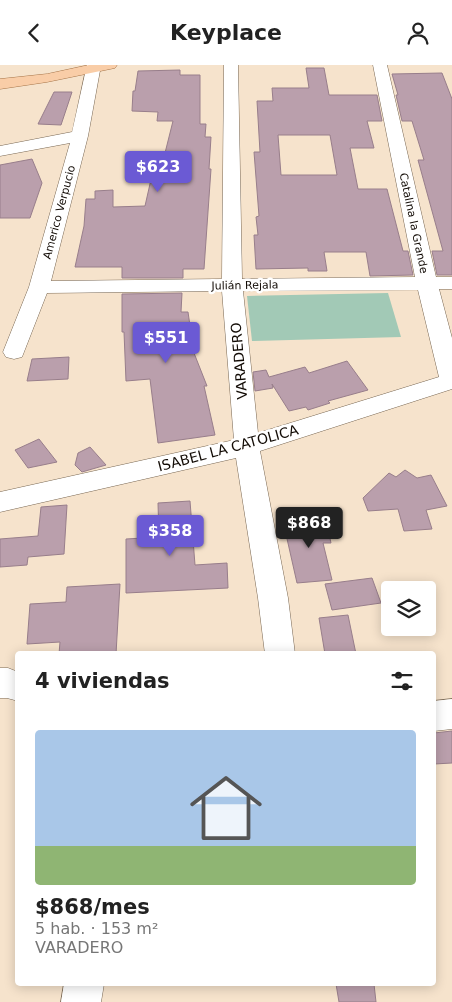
<!DOCTYPE html>
<html lang="es">
<head>
<meta charset="utf-8">
<style>
  :root { --surface:#fff; --page:#f2f2f2; --text:#222; --muted:#767676; --line:#e0e0e0; --accent:#6b5ad4 }
  body { margin:0; font-family:"DejaVu Sans",sans-serif; background:var(--page); color:var(--text); height:100vh; display:flex; flex-direction:column; font-size:19px; white-space:nowrap }
  * { box-sizing:border-box; margin:0 }
  p { font-size:16px; color:var(--muted) }
  .icon { flex:none; width:28px; height:28px; fill:none; stroke:currentColor; stroke-width:2; stroke-linecap:round; stroke-linejoin:round }
  .map { position:relative; flex:1; overflow:hidden }
  .drawer { position:absolute; left:15px; top:586px; width:421px; height:335px; display:flex; flex-direction:column; background:var(--surface); border-radius:5px; box-shadow:0 2px 12px #0003 }
  .drawer>* { flex:none }
  .fabs { position:absolute; left:381px; top:516px; display:grid; gap:10px }
  .fabs a { display:grid; place-items:center; width:55px; height:55px; border-radius:5px; background:var(--surface); box-shadow:0 2px 12px #0003; font-size:25px }
  .price { position:absolute; translate:-50% -42px; padding:0 11px; border-radius:5px; background:var(--accent); color:#fff; font-size:16px; line-height:32px; filter:drop-shadow(0 1px 2px #0008) }
  .price::after { content:''; position:absolute; left:50%; top:30px; width:15px; height:11px; margin-left:-8px; background:inherit; clip-path:polygon(0 0,100% 0,50% 100%) }
  .price.current { background:#222; color:#fff }
  ul { padding:0; list-style:none }
  li { display:grid; align-content:center; gap:10px; height:265px; padding:0 20px }
  li+li { border-top:1px solid var(--line) }
  li span { display:grid; place-items:center; height:155px; border-radius:5px; color:#555 }
  li>.icon { margin-inline-start:auto }
  span .icon { width:90px; height:90px; fill:#fffc; stroke-width:1 }
  li b { font-size:21px }
  h2 { display:flex; justify-content:space-between; align-items:center; height:60px; padding:0 20px; font-size:21px }
  header { display:flex; justify-content:space-between; align-items:center; height:65px; padding:0 20px; background:var(--surface); font-size:22px; font-weight:700 }
  .map>svg:first-child { display:block }
  .green { fill:#a2c9b6 }
  .building { fill:#ba9fac; stroke:#987e8b; fill-rule:evenodd }
  .lines { fill:none; stroke-linecap:round; stroke-linejoin:round }
  .minor-casing { stroke:#786753; stroke-width:1 }
  .major-casing { stroke:#a67448; stroke-width:1 }
  .minor { fill:#fff; fill-rule:evenodd }
  .major { fill:#f9cda7; fill-rule:evenodd }
  .labels { text-anchor:middle; stroke-width:5; stroke-linejoin:round; paint-order:stroke }
  .far-street-label { font-size:11px; fill:#120b05; stroke:#fff }
  .street-label { font-size:14px; fill:#120b05; stroke:#fff }
</style>
</head>
<body>
<header><svg class="icon" aria-label="back" viewBox="0 0 24 24"><path d="M15 5l-7 7 7 7"/></svg>Keyplace<svg class="icon" aria-label="person" viewBox="0 0 24 24"><circle cx="12" cy="8" r="4"/><path d="M4 21q1-7 8-7t8 7"/></svg></header>
<div class="map">
<svg width="452" height="937" viewBox="0 0 452 937">
  <rect width="100%" height="100%" fill="#f6e3cc"/>
  <polygon class="green" points="388,228 401,272 252,276 247,231"/>
  <g class="building">
    <path d="M306,3h18l5,27h48l5,26h-15l7,27h-24l8,41h29l16,62h5l5,24 -43,1 -4,-24h-42l3,19h-19v-3l-52,1 -2,-34h4l-2,-18 3,-1 -5,-64h6l-3,-51h16l-1,-13h37zM278,70h52l7,40h-56z"/>
    <polygon points="180,5 180,10 200,10 200,59 206,59 205,72 211,72 209,104 211,104 204,204 183,204 183,213 122,213 122,202 75,202 84,161 86,134 95,134 95,126 113,125 113,142 145,141 152,110 158,110 159,104 161,104 173,56 157,56 158,47 132,46 133,26 135,26 138,6"/>
    <polygon points="442,8 452,34 452,210 437,210 432,186 443,186 418,95 424,95 412,56 402,56 396,30 398,30 392,9"/>
    <polygon points="54,27 72,27 61,60 38,59"/>
    <polygon points="32,94 42,118 30,153 0,153 0,100"/>
    <polygon points="182,228 181,247 188,247 194,288 207,321 204,321 215,370 158,378 150,314 126,316 124,267 122,267 122,229"/>
    <polygon points="69,292 68,314 27,316 32,294"/>
    <polygon points="347,296 368,325 328,336 330,338 308,345 306,342 289,346 272,319 273,323 255,326 253,307 266,305 269,312 305,302 309,308"/>
    <polygon points="39,374 57,397 28,403 15,385"/>
    <polygon points="90,382 106,400 82,407 75,400 78,388"/>
    <polygon points="405,405 417,413 431,410 447,441 426,445 432,464 404,466 398,444 368,446 363,433 389,408 396,412"/>
    <polygon points="190,436 195,500 227,498 228,523 126,528 126,474 159,472 158,438"/>
    <polygon points="67,440 64,489 28,492 27,500 0,502 0,474 38,471 41,442"/>
    <polygon points="325,452 331,478 323,478 332,515 297,518 283,456"/>
    <polygon points="372,513 381,538 332,545 325,519"/>
    <polygon points="120,519 116,589 59,589 60,577 27,579 30,539 66,537 67,522"/>
    <polygon points="348,550 356,589 325,589 319,553"/>
    <polygon points="452,666 452,698 434,699 434,668"/>
    <polygon points="336,919 374,919 376,937 339,937"/>
  </g>
  <g class="lines">
    <defs>
      <g id="minor">
        <path d="M87,0h14l-13,71 -37,145 171,-2 2,-214h14l4,214 173,-2 -42,-212h14l49,212h16v12h-13l13,49v51l-192,62 28,147 7,56h-30l-7,-56 -22,-140 -236,54v-20l234,-52 -12,-149 -175,2 -25,64 -8,2 -8,-2 -3,-5 26,-65 41,-144 -70,13v-10l72,-14zM418,225l21,87 -181,56 -15,-142z"/>
        <polygon points="0,603 8,603 18,607 18,636 7,633 0,633"/>
        <polygon points="452,634 452,664 434,666 434,636"/>
        <polygon points="64,919 104,919 101,937 61,937"/>
      </g>
      <polygon id="major" points="89,0 117,0 115,3 47,17 0,24 0,14 47,9"/>
    </defs>
    <use href="#minor" class="minor-casing"/>
    <use href="#major" class="major-casing"/>
    <use href="#minor" class="minor"/>
    <use href="#major" class="major"/>
  </g>
  <g class="labels">
    <g class="far-street-label">
      <text transform="translate(59 147) rotate(-75)" y="4">Americo Verpucio</text>
      <text transform="translate(414 158) rotate(78)" y="4">Catalina la Grande</text>
      <text transform="translate(245 220) rotate(-1)" y="4">Julián Rejala</text>
    </g>
    <g class="street-label">
      <text transform="translate(239 296) rotate(-95)" y="5">VARADERO</text>
      <text transform="translate(228 383) rotate(-15)" y="5">ISABEL LA CATOLICA</text>
    </g>
  </g>
</svg>
<div class="fabs">
<a><svg class="icon" aria-label="layers" viewBox="0 0 24 24"><path d="M12 4l9 5-9 5-9-5zM3 14l9 5 9-5"/></svg></a>
</div>
<b class="price" style="left:158px;top:128px">$623</b>
<b class="price" style="left:166px;top:299px">$551</b>
<b class="price current" style="left:309px;top:484px">$868</b>
<b class="price" style="left:170px;top:492px">$358</b>
<section class="drawer">
<h2>4 viviendas<svg class="icon" aria-label="filters" viewBox="0 0 24 24"><path d="M4 7h16M4 17h16"/><circle cx="9" cy="7" r="2"/><circle cx="15" cy="17" r="2"/></svg></h2>
<ul>
<li><span style="background:linear-gradient(#a9c7e8 75%,#8fb573 0)"><svg class="icon" aria-label="home" viewBox="0 0 24 24"><path d="M3 11l9-7 9 7M6 9v11h12V9"/></svg></span><div><b>$868/mes</b><p>5 hab. · 153 m²</p><p>VARADERO</p></div></li>
</ul>
</section>
</div>
</body>
</html>
